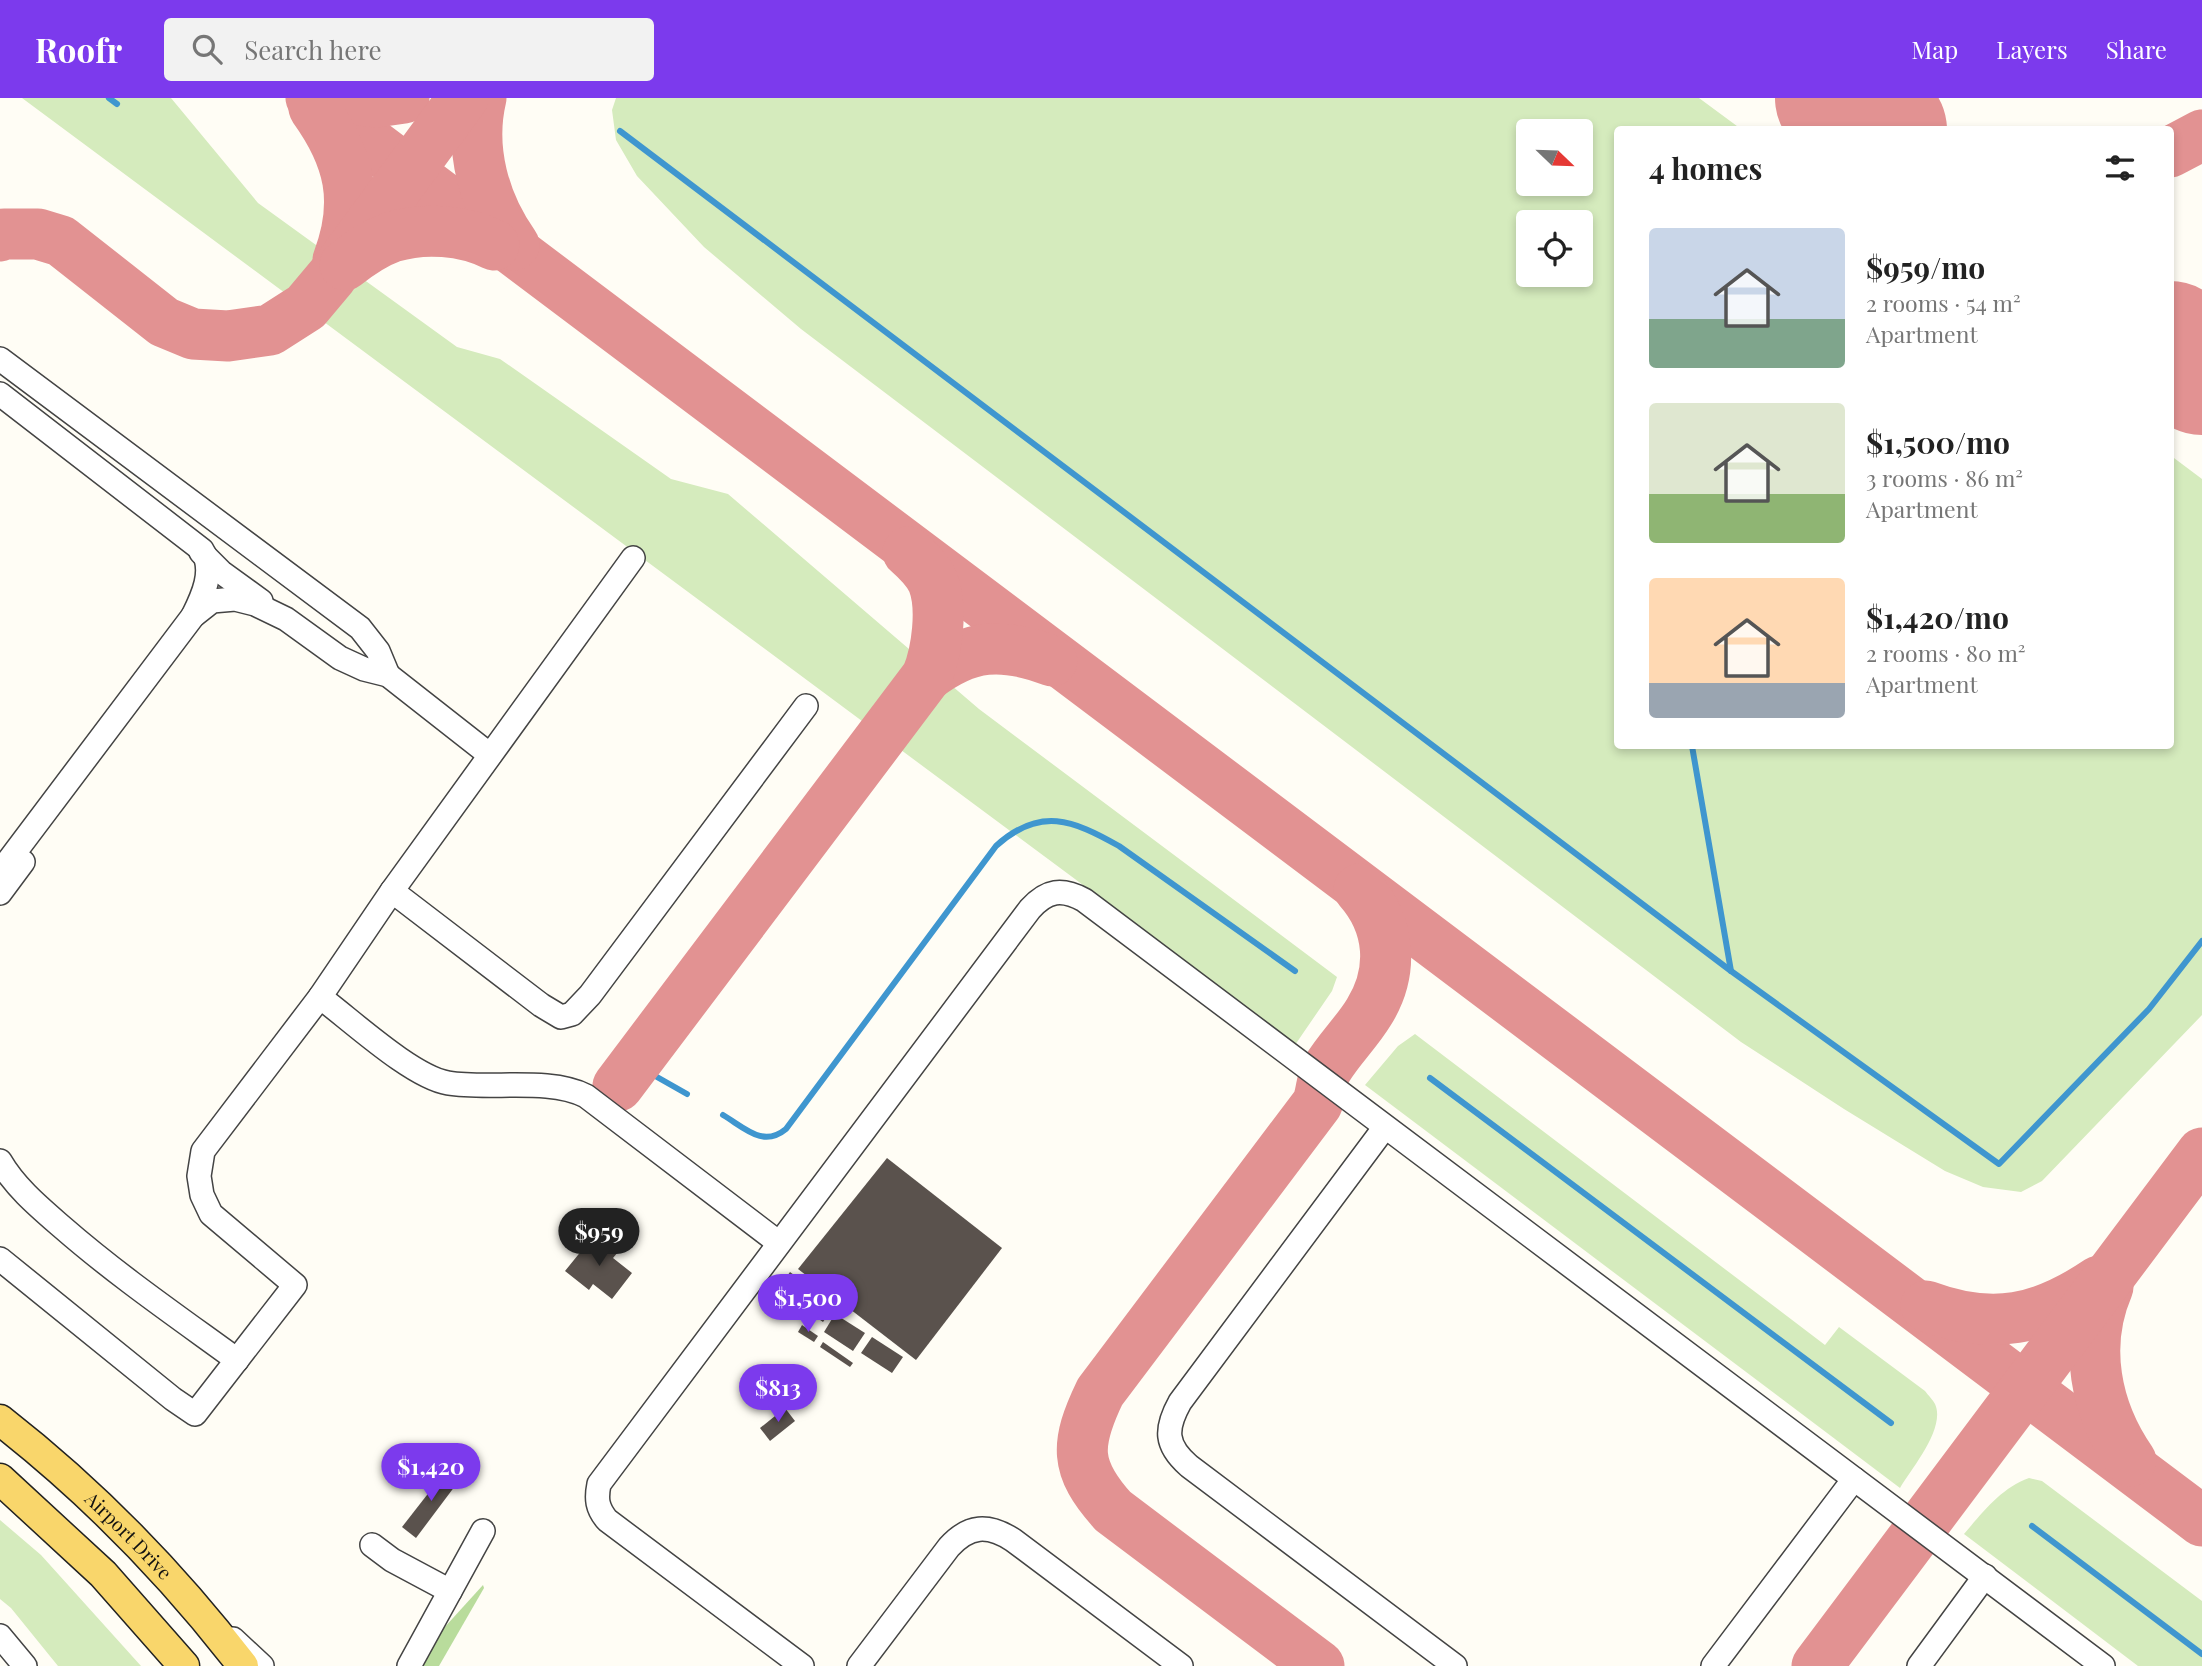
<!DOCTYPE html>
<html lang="en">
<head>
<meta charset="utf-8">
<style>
  :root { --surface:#fff; --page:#f2f2f2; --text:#222; --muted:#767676; --accent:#7c3aed }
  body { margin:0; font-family:"Playfair Display",serif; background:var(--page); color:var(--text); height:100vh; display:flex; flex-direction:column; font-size:26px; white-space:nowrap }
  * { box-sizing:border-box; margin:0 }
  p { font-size:23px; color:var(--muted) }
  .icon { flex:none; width:38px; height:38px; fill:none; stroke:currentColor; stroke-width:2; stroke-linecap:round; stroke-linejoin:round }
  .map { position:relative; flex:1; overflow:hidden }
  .drawer { position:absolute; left:1614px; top:28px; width:560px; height:623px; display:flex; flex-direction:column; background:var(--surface); border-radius:7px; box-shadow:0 4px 10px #0003 }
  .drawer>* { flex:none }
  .needle { width:46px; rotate:113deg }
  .controls { position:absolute; left:1516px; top:21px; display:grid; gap:14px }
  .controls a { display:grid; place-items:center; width:77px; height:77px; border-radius:7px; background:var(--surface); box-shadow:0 4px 10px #0003; font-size:35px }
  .price { position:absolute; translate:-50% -60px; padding:0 16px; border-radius:24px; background:var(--accent); color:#fff; font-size:23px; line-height:46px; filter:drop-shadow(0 2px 4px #0008) }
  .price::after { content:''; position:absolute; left:50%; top:42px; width:21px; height:16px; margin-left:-10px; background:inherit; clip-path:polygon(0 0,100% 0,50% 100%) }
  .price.selected { background:#222; color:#fff }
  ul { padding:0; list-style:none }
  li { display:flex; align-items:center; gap:21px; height:175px; padding:0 35px }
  li span { display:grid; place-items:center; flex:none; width:196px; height:140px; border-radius:7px; color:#555 }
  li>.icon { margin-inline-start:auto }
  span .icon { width:84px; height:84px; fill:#fffc; stroke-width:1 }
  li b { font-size:30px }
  h2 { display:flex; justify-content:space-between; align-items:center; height:84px; padding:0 35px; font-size:30px }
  header { display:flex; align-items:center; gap:42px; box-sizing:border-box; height:98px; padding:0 35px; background:var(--accent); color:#fff }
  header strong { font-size:33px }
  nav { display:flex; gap:38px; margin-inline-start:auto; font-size:24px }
  .search { width:490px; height:63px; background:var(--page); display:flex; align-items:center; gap:18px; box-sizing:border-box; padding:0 24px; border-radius:7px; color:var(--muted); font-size:26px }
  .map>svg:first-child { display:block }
  .green { fill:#d5ebbd; fill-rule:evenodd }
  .forest { fill:#b9dc9c }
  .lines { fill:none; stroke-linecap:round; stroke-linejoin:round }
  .stream { stroke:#3f96cf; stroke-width:6 }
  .taxiway { stroke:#e29292; stroke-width:51 }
  .runway { stroke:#e29292; stroke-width:130 }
  .building { fill:#5a524d }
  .minor-casing { stroke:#444; stroke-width:26 }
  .major-casing { stroke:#222; stroke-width:33 }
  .minor { stroke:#fff; stroke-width:23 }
  .major { stroke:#f9d66b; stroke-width:30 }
  .labels { text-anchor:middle; stroke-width:7; stroke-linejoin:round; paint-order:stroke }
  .street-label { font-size:19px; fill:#111; stroke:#fff }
</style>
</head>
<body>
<header>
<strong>Roofr</strong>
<div class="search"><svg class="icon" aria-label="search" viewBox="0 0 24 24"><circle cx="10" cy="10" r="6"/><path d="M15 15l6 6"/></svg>Search here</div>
<nav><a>Map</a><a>Layers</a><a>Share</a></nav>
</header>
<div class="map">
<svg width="2202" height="1568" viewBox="0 0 2202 1568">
  <rect width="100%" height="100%" fill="#fffdf5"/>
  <g class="green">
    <polygon points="22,0 171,0 258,105 457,249 500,261 671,381 728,396 979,611 1337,879 1332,893 1295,947 1079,784"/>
    <path d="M616,0h1083l42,31 -124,1v616h553v-291l32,24v536l-160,166 -21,11 -38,-5 -38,-16 -101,-62 -103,-67 -940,-713 -97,-82 -67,-71 -21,-36 -4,-30zM1580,33v53h-52v-53zM1580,124v53h-52v-53z"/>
    <path d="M1415,936l410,311 14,-18 86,64c3,4 8,9 10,13 11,24 -23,64 -35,84l-535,-403 33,-39z"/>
    <path d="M2029,1380l13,3 160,120v65h-64l-174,-132c19,-22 37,-46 65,-56z"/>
    <polygon points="0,1422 41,1457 141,1568 58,1568 11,1510 0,1501"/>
  </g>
  <polygon class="forest" points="483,1487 484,1490 439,1568 423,1568 443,1531"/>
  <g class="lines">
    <g class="stream">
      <polyline points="109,0 117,6"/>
      <polyline points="620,33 1731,873 1999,1066 2149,911 2202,843"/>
      <polyline points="1692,648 1731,873"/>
      <polyline points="657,979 687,996"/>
      <polyline points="1430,980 1891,1325"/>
      <path d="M723,1017c22,13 40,33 63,14l210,-283c44,-40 77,-26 123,0l176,125"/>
      <polyline points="2032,1428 2202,1556"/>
    </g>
    <g class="taxiway">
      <polyline points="311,0 2202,1423"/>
      <polyline points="341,0 376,4 404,0"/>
      <path d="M481,0c-12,51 3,105 33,147"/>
      <path d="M314,10c36,50 46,94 24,152"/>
      <polyline points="1869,21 1888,32"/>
      <polyline points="2170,54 2202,37"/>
      <polyline points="0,138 4,136 38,136 61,143 164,224 193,236 228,238 270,232 306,209 332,178 463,0"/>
      <path d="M345,167c14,-11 30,-22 47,-28 32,-10 72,-7 102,8"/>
      <path d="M927,578c42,-32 75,-34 125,-15"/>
      <path d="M618,988l309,-410c10,-24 16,-68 6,-94 -5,-11 -16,-22 -25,-30"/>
      <path d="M2108,1189c-25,58 -13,122 23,174"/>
      <path d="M1926,1208c67,25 115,14 173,-25"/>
      <path d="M1319,1568l-206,-155c-39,-43 -38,-67 -13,-119l217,-288c5,-11 4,-25 10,-35 12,-20 30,-37 42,-57 25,-40 22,-87 -10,-123"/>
      <polyline points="1817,1568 2202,1055"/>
    </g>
    <g class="runway">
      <polyline points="1840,0 1882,32"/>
      <polyline points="2170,248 2202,272"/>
    </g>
  </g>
  <g class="building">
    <polygon points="887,1060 1002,1150 916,1262 798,1171"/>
    <polygon points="595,1136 618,1154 613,1160 632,1175 612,1201 593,1186 589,1192 565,1173"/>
    <polygon points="790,1174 798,1180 788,1194 780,1188"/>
    <polygon points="802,1185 834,1208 823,1224 790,1201"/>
    <polygon points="835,1216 865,1235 853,1253 824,1234"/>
    <polygon points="802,1227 818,1238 814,1244 798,1234"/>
    <polygon points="872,1239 903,1259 892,1275 861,1255"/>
    <polygon points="823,1244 853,1265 850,1269 820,1249"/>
    <polygon points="785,1310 795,1323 770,1343 760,1330"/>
    <polygon points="448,1370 461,1380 416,1440 402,1429"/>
  </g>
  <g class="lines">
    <defs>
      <g id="minor">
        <polyline points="0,261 360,530 378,553 388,577"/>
        <path d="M0,296l202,156c13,20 1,46 -9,66"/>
        <polyline points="201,454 221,474 261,503"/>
        <polyline points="0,774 193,518 212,503 235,501 255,506 286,521 340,560 364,571 388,577 490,657"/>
        <polyline points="392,793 633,460"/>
        <polyline points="0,795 23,764"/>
        <path d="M320,899c31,23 92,80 128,86 41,7 101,-6 138,13l193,147"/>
        <path d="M1385,1029l-205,275c-15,27 -15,43 9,64l266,200"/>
        <path d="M0,1063c15,26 39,46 62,66 55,48 116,90 175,133"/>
        <polyline points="0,1161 173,1301 195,1316 295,1187 211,1116 202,1097 199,1078 203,1053 320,899 392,793 541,907 561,919 572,916 590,897 806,608"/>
        <polyline points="372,1447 392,1462 450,1493"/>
        <polyline points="0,1538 25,1568"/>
        <polyline points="233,1541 262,1568"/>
        <polyline points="409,1568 483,1433"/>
        <path d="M802,1568l-195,-146c-10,-12 -11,-21 -8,-36l431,-575c17,-19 32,-21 54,-9l1019,766"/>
        <path d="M859,1568l90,-119c20,-22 39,-23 64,-7l168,126"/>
        <polyline points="1713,1568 1854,1381"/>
        <polyline points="1919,1568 1985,1478"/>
      </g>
      <g id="major">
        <path id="s1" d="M0,1322c91,71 173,155 243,246"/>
        <polyline points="0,1381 103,1476 184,1568"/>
      </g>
    </defs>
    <use href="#minor" class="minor-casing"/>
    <use href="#major" class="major-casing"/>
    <use href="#minor" class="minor"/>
    <use href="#major" class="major"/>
  </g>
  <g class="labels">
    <g class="street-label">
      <text dy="7" stroke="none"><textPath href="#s1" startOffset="173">Airport Drive</textPath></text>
    </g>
  </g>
</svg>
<div class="controls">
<a><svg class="needle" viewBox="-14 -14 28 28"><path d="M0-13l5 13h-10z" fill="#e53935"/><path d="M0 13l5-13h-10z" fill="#767676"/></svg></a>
<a><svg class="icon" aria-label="locate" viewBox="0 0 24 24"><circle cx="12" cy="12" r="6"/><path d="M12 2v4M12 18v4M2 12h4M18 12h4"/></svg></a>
</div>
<b class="price selected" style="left:599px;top:1170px">$959</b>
<b class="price" style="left:808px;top:1236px">$1,500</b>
<b class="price" style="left:778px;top:1326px">$813</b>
<b class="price" style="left:431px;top:1405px">$1,420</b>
<section class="drawer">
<h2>4 homes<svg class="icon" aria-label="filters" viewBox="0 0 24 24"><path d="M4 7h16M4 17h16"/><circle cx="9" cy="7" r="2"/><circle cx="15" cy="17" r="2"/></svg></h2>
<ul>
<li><span style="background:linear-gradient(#c9d6e8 65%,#7fa58c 0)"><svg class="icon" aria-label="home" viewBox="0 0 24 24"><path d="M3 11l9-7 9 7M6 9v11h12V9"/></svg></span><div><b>$959/mo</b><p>2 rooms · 54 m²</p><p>Apartment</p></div></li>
<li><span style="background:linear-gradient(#dfe7d0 65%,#8fb573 0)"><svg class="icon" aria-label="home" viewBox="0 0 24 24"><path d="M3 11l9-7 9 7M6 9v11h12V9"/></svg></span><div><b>$1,500/mo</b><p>3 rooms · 86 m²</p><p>Apartment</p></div></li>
<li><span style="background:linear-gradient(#ffd9b3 75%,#9aa5b1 0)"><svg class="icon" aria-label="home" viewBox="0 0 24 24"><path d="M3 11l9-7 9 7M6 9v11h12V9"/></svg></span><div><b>$1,420/mo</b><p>2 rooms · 80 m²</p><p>Apartment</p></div></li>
</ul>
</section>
</div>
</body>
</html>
